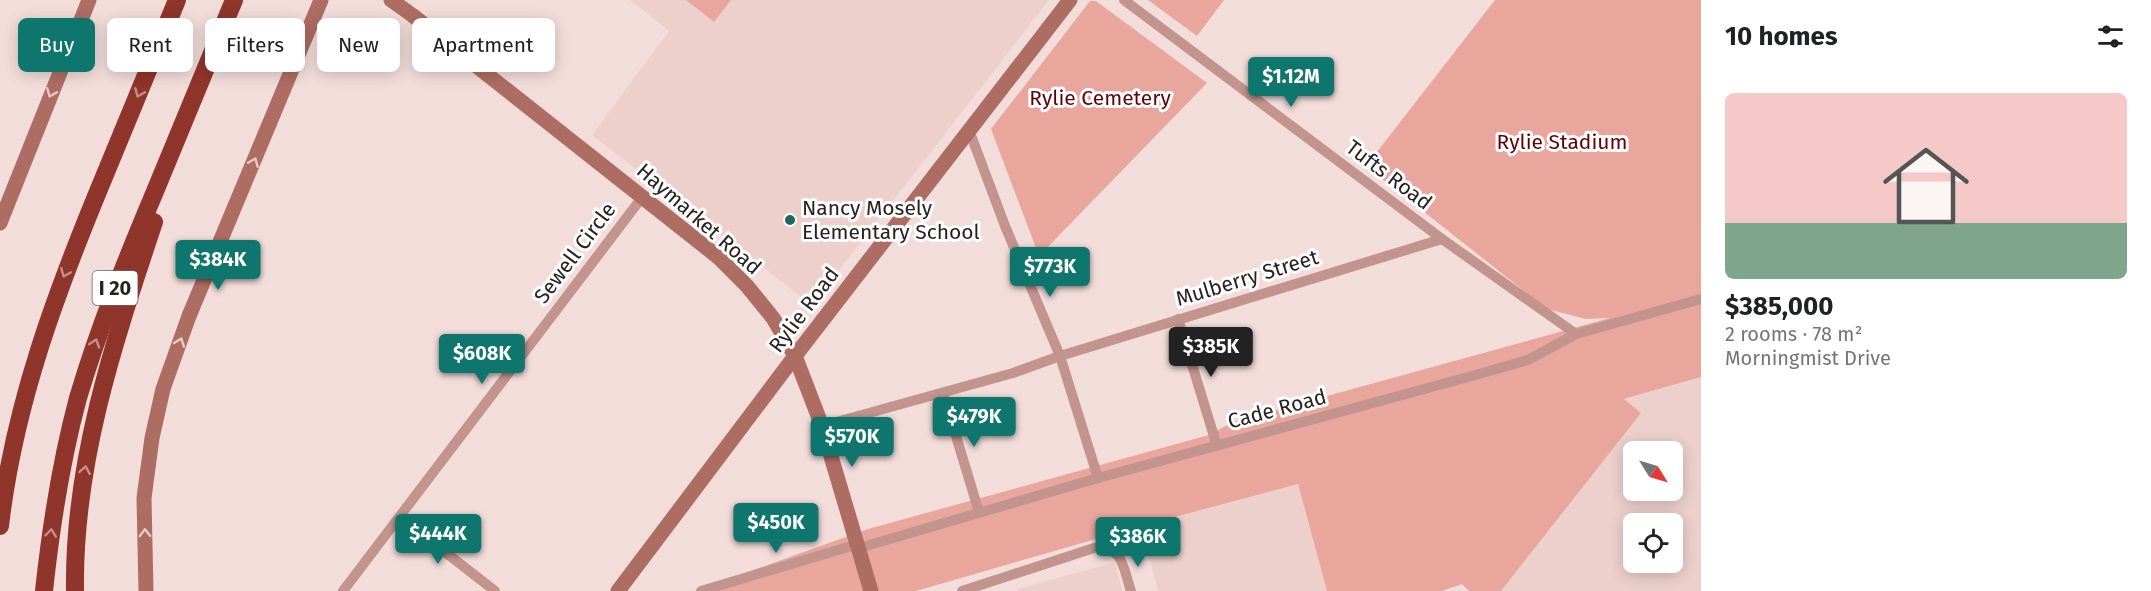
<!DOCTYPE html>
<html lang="en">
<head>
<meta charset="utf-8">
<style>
  :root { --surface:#fff; --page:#f6f6f6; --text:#202124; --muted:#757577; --accent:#0f766e }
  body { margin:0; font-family:"Fira Sans",sans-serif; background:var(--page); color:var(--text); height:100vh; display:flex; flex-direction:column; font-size:22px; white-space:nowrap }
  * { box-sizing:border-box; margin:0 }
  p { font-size:20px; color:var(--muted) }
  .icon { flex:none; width:33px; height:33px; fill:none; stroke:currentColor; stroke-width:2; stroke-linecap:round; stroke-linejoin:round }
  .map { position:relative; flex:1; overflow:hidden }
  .panel { display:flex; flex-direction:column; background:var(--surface); width:450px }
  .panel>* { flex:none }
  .banner { position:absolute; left:18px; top:18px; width:570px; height:54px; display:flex; gap:12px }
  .needle { width:39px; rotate:127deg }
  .buttons { position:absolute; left:1623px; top:441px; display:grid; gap:12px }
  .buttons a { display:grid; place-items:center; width:60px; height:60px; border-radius:9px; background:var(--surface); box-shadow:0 3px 15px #0003; font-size:30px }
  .price { position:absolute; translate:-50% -51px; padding:0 14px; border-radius:6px; background:var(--accent); color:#fff; font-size:20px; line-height:39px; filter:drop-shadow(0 2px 3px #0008) }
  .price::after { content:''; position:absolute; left:50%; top:36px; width:18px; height:14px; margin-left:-9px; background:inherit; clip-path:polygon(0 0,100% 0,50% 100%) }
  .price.selected { background:#222; color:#fff }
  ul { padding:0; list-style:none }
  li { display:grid; align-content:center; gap:12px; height:318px; padding:0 24px }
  li span { display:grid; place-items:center; height:186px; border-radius:9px; color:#555 }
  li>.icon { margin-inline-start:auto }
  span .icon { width:108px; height:108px; fill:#fffc; stroke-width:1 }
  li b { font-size:26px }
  h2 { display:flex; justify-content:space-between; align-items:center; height:72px; padding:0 24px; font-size:26px }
  .chip { padding:0 21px; border-radius:9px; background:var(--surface); box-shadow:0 3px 15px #0003; font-size:21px; line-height:54px }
  .chip.selected { background:var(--accent); color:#fff }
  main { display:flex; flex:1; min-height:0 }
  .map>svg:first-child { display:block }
  .built { fill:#edd0cc; fill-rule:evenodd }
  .green { fill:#e9a69c }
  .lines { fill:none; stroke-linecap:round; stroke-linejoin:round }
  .street { stroke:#c2948d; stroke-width:10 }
  .secondary { stroke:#ae6d63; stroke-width:15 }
  .highway { stroke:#90352b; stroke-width:18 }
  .oneway { stroke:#e3ccc8 }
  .oneway2 { stroke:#c2908a }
  .poi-dot { fill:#1e6860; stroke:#fff; stroke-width:2 }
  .labels { text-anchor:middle; stroke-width:6; stroke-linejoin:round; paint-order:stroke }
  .shield { fill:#fff; stroke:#686462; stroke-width:1.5 }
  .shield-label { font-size:20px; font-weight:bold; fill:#28211f }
  .park-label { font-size:21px; fill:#610303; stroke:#fff }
  .street-label { font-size:21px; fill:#28211f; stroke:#fff }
  .poi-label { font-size:21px; fill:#28211f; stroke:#fff; text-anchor:start }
</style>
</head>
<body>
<main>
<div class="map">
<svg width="1701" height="591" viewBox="0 0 1701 591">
  <rect width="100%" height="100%" fill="#f2ddda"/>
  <g class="built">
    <polygon points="630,0 1049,0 812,305 592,135 669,31"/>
    <path d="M1701,377v214h-200l140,-178 -18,-13zM1634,452h38v38h-38zM1634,524h38v38h-38z"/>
    <polygon points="1298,484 1327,591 1158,591 1141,526"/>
    <polygon points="1115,562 1122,591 1018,591 1018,589"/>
  </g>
  <g class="green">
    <polygon points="686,0 731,0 714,22"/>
    <polygon points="1148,0 1224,0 1197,36"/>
    <polygon points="1495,0 1701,0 1701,377 1624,399 1641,413 1501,591 1469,591 1462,584 1442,591 1327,591 1298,484 1141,526 916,591 695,591 868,529 1209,435 1233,422 1610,318 1586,319 1547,309 1366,166"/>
    <polygon points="1090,1 1096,1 1207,83 1039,256 991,129"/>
  </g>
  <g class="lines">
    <g class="street">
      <polyline points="1124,0 1442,239 1576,334"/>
      <polyline points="969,130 1005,226 1060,356 1098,478"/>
      <polyline points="1178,319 1217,446"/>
      <polyline points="943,393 979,512"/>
      <polyline points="822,426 1013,373 1060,356 1442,239"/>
      <polyline points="400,517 495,591"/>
      <polyline points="859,548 1098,478 1479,374 1528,360 1576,334 1701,299"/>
      <polyline points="343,591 643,196"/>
      <polyline points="701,591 858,544"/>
      <path d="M962,591l132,-43c30,-2 29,20 37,43"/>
    </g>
    <g class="secondary">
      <polyline points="391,0 412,15 718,257 747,286 773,318 795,356 822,426 871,591"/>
      <polyline points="0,223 89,0"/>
      <polyline points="146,591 144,498 152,438 163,389 189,316 321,0"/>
      <polyline points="618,591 795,356 1070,0"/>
    </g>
    <g class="highway">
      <path d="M0,526c14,-122 57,-236 104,-349 24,-59 49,-118 73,-177"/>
      <path d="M44,591c7,-65 17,-130 34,-193 21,-71 49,-140 78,-209 26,-63 52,-126 78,-189"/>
      <path d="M75,591c-2,-128 39,-249 79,-369"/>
    </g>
  </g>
  <defs><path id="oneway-chevron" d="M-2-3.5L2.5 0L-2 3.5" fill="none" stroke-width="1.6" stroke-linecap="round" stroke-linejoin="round" transform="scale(1.5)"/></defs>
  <g class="oneway">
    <use href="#oneway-chevron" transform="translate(51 93) rotate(112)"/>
    <use href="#oneway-chevron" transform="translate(254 162) rotate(-67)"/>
    <use href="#oneway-chevron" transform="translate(180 342) rotate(-70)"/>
    <use href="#oneway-chevron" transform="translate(145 533) rotate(-91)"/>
  </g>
  <g class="oneway2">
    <use href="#oneway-chevron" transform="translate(139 93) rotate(113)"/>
    <use href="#oneway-chevron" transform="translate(65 273) rotate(112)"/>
    <use href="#oneway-chevron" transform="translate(95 343) rotate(-72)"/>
    <use href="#oneway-chevron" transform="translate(85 470) rotate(-80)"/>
    <use href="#oneway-chevron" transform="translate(51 533) rotate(-83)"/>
  </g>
  <circle class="poi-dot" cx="790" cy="220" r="6"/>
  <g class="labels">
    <rect class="shield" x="92.5" y="271" width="45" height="34" rx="4.5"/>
    <g class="shield-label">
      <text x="115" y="295">I 20</text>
    </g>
    <g class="park-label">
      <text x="1100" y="105">Rylie Cemetery</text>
      <text x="1562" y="149">Rylie Stadium</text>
    </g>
    <g class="street-label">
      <text transform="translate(1389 175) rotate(37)" y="7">Tufts Road</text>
      <text transform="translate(699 219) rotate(41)" y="7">Haymarket Road</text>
      <text transform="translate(575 253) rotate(-53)" y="7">Sewell Circle</text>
      <text transform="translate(1247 278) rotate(-17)" y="7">Mulberry Street</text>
      <text transform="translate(804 310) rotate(-53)" y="7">Rylie Road</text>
      <text transform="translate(1277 409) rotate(-15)" y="7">Cade Road</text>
    </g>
    <g class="poi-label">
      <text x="802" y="215">Nancy Mosely<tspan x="802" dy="24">Elementary School</tspan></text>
    </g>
  </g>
</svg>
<div class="buttons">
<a><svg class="needle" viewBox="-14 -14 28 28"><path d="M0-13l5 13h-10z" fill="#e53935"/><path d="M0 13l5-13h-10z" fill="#757577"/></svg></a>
<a><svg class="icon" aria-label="locate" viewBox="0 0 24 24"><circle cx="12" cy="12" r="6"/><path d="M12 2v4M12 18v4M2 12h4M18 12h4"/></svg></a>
</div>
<b class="price" style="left:1291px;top:108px">$1.12M</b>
<b class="price" style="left:218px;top:291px">$384K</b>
<b class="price" style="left:1050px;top:298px">$773K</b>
<b class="price selected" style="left:1211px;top:378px">$385K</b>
<b class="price" style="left:482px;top:385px">$608K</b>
<b class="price" style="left:974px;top:448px">$479K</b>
<b class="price" style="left:852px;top:468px">$570K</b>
<b class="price" style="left:776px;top:554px">$450K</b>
<b class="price" style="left:438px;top:565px">$444K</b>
<b class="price" style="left:1138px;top:568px">$386K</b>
<div class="banner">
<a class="chip selected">Buy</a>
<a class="chip">Rent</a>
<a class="chip">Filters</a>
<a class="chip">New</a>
<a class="chip">Apartment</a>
</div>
</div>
<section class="panel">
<h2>10 homes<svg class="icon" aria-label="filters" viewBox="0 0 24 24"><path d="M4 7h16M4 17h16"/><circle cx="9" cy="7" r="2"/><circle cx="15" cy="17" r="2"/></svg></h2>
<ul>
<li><span style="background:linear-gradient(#f6c9c9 70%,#7fa58c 0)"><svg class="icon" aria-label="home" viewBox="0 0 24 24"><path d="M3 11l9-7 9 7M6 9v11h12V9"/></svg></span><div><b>$385,000</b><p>2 rooms · 78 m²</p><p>Morningmist Drive</p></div></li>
</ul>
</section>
</main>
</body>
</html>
